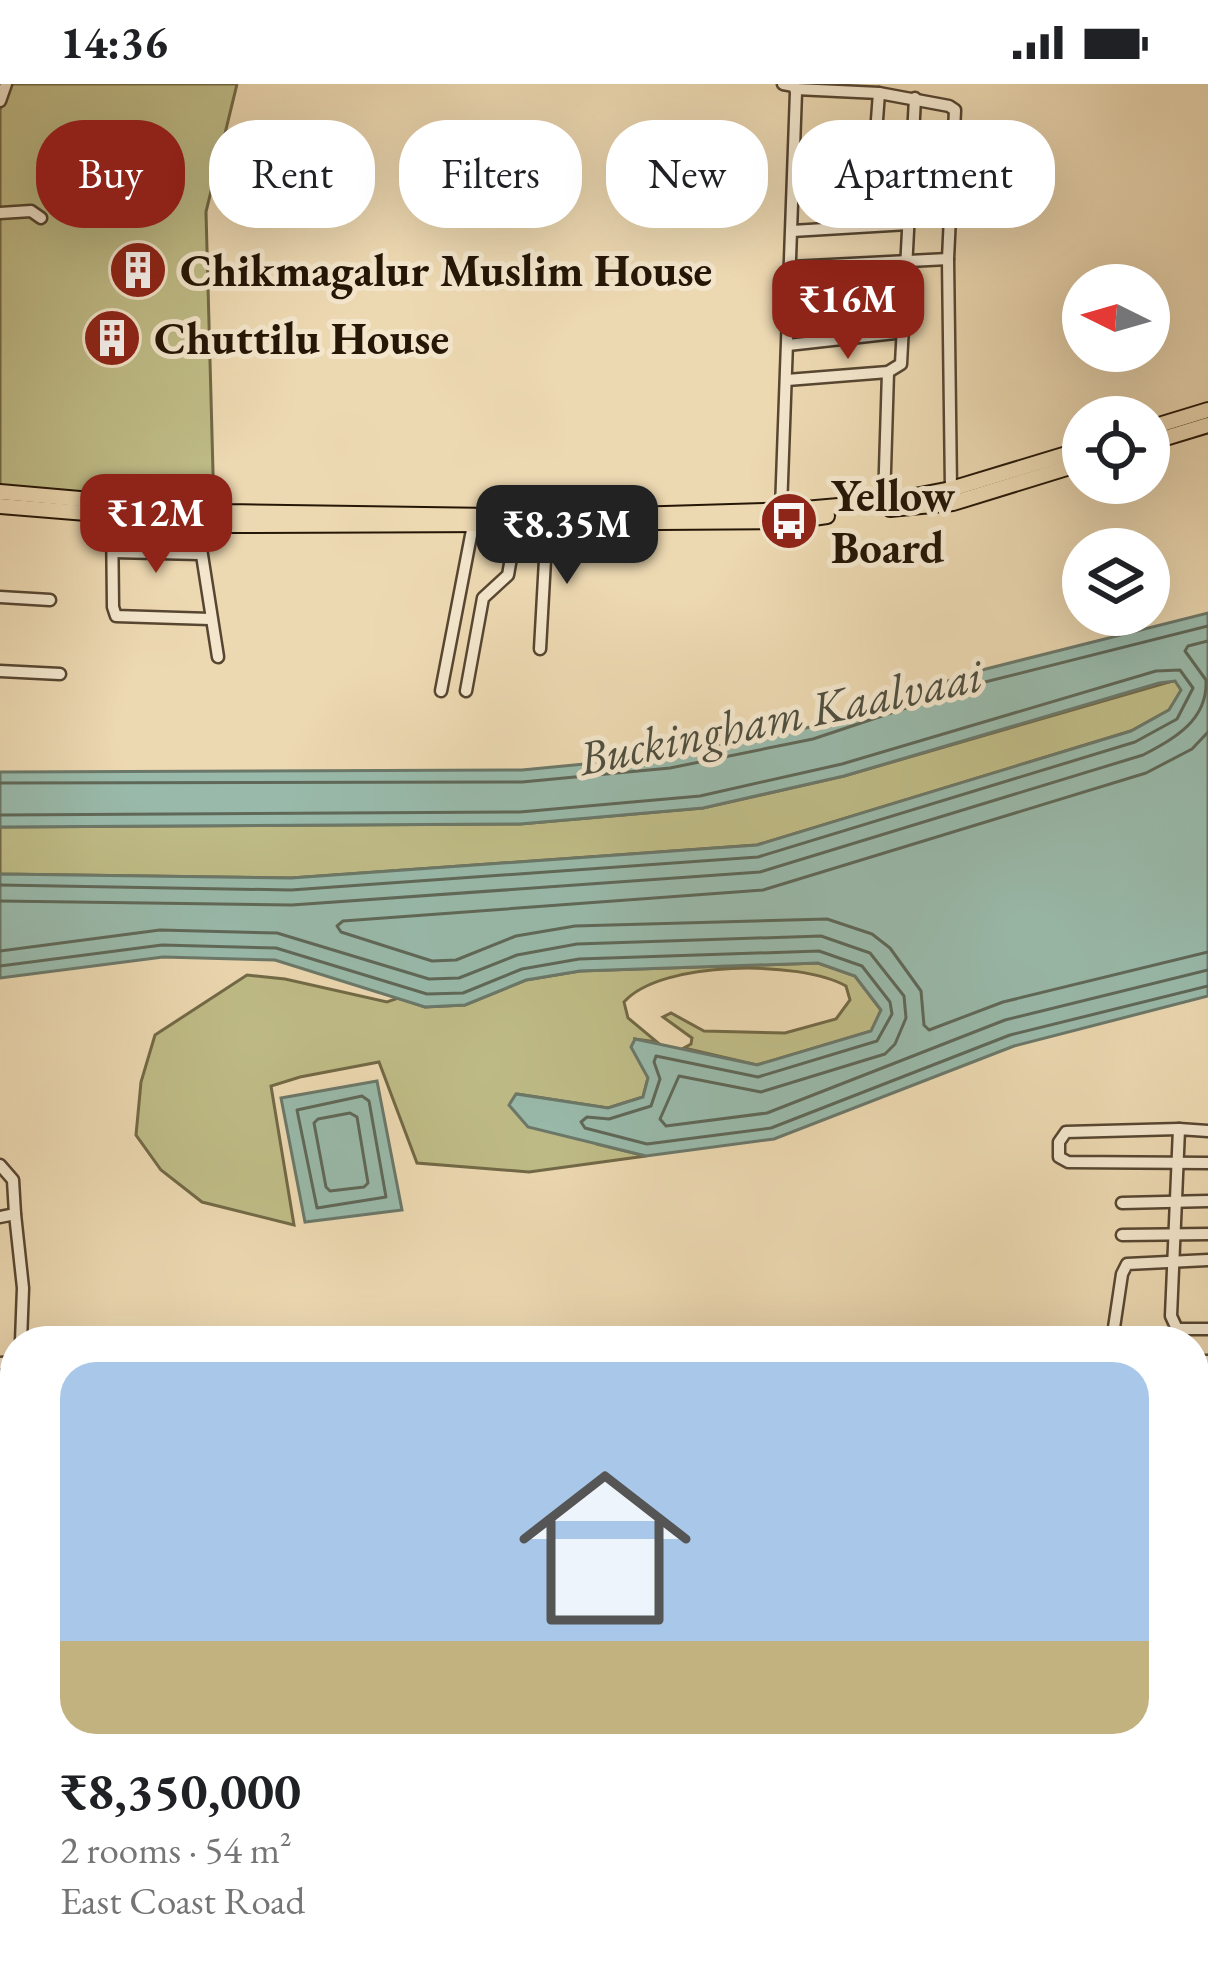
<!DOCTYPE html>
<html lang="en">
<head>
<meta charset="utf-8">
<style>
  :root { --surface:#fff; --page:#f2f2f2; --text:#202124; --muted:#757577; --accent:#8f2418 }
  body { margin:0; font-family:"EB Garamond",serif; background:var(--page); color:var(--text); height:100vh; display:flex; flex-direction:column; font-size:45px; white-space:nowrap }
  * { box-sizing:border-box; margin:0 }
  p { font-size:39px; color:var(--muted) }
  .icon { flex:none; width:66px; height:66px; fill:none; stroke:currentColor; stroke-width:2; stroke-linecap:round; stroke-linejoin:round }
  .map { position:relative; flex:1; overflow:hidden }
  .panel { position:absolute; left:0px; top:1242px; width:1209px; height:663px; display:flex; flex-direction:column; background:var(--surface); border-radius:48px 48px 0 0; box-shadow:0 12px 48px #0002 }
  .panel>* { flex:none }
  .banner { position:absolute; left:36px; top:36px; width:1137px; height:108px; display:flex; gap:24px }
  .needle { width:78px; rotate:275deg }
  .fabs { position:absolute; left:1062px; top:180px; display:grid; gap:24px }
  .fabs a { display:grid; place-items:center; width:108px; height:108px; border-radius:50%; background:var(--surface); box-shadow:0 12px 48px #0002; font-size:60px }
  .price { position:absolute; translate:-50% -102px; padding:0 27px; border-radius:24px; background:var(--accent); color:#fff; font-size:39px; line-height:78px; filter:drop-shadow(0 3px 6px #0008) }
  .price::after { content:''; position:absolute; left:50%; top:72px; width:36px; height:27px; margin-left:-18px; background:inherit; clip-path:polygon(0 0,100% 0,50% 100%) }
  .price.selected { background:#222; color:#fff }
  ul { padding:0; list-style:none }
  li { display:grid; align-content:center; gap:24px; height:636px; padding:0 60px }
  li span { display:grid; place-items:center; height:372px; border-radius:36px; color:#555 }
  li>.icon { margin-inline-start:auto }
  span .icon { width:216px; height:216px; fill:#fffc; stroke-width:1 }
  li b { font-size:51px }
  .pill { padding:0 42px; border-radius:48px; background:var(--surface); box-shadow:0 12px 48px #0002; font-size:42px; line-height:108px }
  .pill.selected { background:var(--accent); color:#fff }
  .status { display:flex; justify-content:space-between; align-items:center; height:84px; padding:0 60px; background:var(--surface); direction:ltr }
  .status svg { height:33px; fill:currentColor }
  .map>svg:first-child { display:block }
  .green { fill:#bfbc87; stroke:#726946; stroke-width:3 }
  .water { fill:#99baab; stroke:#6b7869; stroke-width:3 }
  .lines { fill:none; stroke-linecap:round; stroke-linejoin:round }
  .shore { stroke:#5f6858; stroke-width:3 }
  .minor-casing { stroke:#574631; stroke-width:15 }
  .major-casing { stroke:#251606; stroke-width:18 }
  .minor { stroke:#f3e6cc; stroke-width:10 }
  .major { stroke:#ecd8b1; stroke-width:14 }
  .labels { text-anchor:middle; stroke-width:10; stroke-linejoin:round; paint-order:stroke }
  .poi-label { font-size:45px; font-weight:bold; fill:#251606; stroke:#f3e6cc; text-anchor:start }
  .water-label { font-size:48px; font-style:italic; fill:#4e4f40; stroke:#f3e6cc }
</style>
</head>
<body>
<div class="status"><b>14:36</b><svg viewBox="0 0 49 12"><path d="M0 12V9h3v3zM5 12V6h3v6zM10 12V3h3v9zM15 12V0h3v12zM26 1h20v11H26zM47 4h2v5h-2z"/></svg></div>
<div class="map">
<svg width="1208" height="1903" viewBox="0 0 1208 1903">
  <rect width="100%" height="100%" fill="#ecd8b1"/>
  <filter id="stains"><feTurbulence type="fractalNoise" baseFrequency=".00167" numOctaves="4"/><feColorMatrix values="0 0 0 0 .2 0 0 0 0 .09 0 0 0 0 .02 0 0 0 .5 -.17"/></filter>
  <radialGradient id="worn" r=".72"><stop offset=".6" stop-color="#630" stop-opacity="0"/><stop offset="1" stop-color="#630" stop-opacity=".3"/></radialGradient>
  <g class="green">
    <polygon points="9,0 237,0 206,128 214,425 0,404 0,26"/>
    <polygon points="1176,596 1182,606 1169,626 1131,647 757,761 291,794 0,790 0,743 520,740 703,724 844,692"/>
    <path d="M818,879l37,13 26,34 -9,21 -115,34 -73,-17 7,-4 1,-6 -29,-21 8,-4 33,18 81,2 51,-14 14,-19 -4,-14c-46,-26 -185,-26 -222,16l4,16 29,24 -22,-3 13,39 -5,19 -35,11 -91,-14 80,50 49,12 -117,16 -112,-9 -38,-101 -79,15 -29,9 23,139 -92,-23 -41,-32 -25,-35 5,-53 14,-47 92,-60 38,4 102,23 11,-4 27,9 40,-2 61,-25 54,-9z"/>
  </g>
  <g class="water">
    <polygon points="1208,529 1208,912 1014,962 774,1055 646,1072 528,1043 509,1021 516,1010 608,1024 643,1013 648,994 631,963 635,955 757,981 871,947 881,926 855,892 818,879 580,887 526,896 465,921 425,923 275,876 163,873 0,894 0,790 291,794 757,761 1131,647 1169,626 1181,606 1175,597 1159,599 844,692 703,724 520,740 0,743 0,688 522,686 668,672 810,643 978,587"/>
    <polygon points="377,997 402,1126 305,1138 281,1014"/>
    <polygon points="825,1890 1042,1890 1042,1903 827,1903"/>
  </g>
  <g class="lines">
    <g class="shore">
      <polyline points="1208,648 1192,665 1146,689 763,806 343,837 337,842 341,848 432,877 456,876 516,852 575,842 827,835 872,850 890,864 921,907 924,941 929,946 1003,918 1208,868"/>
      <polyline points="0,699 522,698 670,684 813,655 981,599 1208,542"/>
      <polyline points="0,731 520,728 700,712 842,680 1156,587 1180,586 1193,604 1177,635 1135,658 758,773 291,806 0,801"/>
      <path d="M0,817l292,4 468,-33 383,-117c30,-16 65,-34 63,-75l-21,-29 3,-5 20,-5"/>
      <polyline points="0,867 160,846 277,849 429,895 459,894 517,871 577,860 821,852 870,869 904,912 906,934 895,960 885,970 761,1008 679,992 660,1035 666,1042 767,1029 1005,936 1208,886"/>
      <polyline points="0,882 162,861 276,864 427,910 463,909 522,885 579,875 819,867 862,882 890,918 892,930 877,957 758,993 656,972 654,978 660,995 651,1022 609,1035 587,1033 581,1038 585,1044 647,1060 771,1044 1010,951 1208,902"/>
      <polygon points="362,1012 369,1017 386,1113 317,1124 297,1026"/>
      <polygon points="350,1029 357,1033 368,1099 364,1103 330,1107 326,1103 314,1039 318,1035"/>
    </g>
    <defs>
      <g id="minor">
        <polyline points="796,5 879,9 949,22 955,26 948,175 951,405"/>
        <polyline points="0,17 6,0"/>
        <polyline points="795,69 872,71"/>
        <polyline points="872,102 879,9"/>
        <polyline points="793,110 909,100"/>
        <polyline points="0,129 31,127 41,134"/>
        <polyline points="792,147 908,140"/>
        <polyline points="791,183 948,175"/>
        <polyline points="789,222 905,214"/>
        <polyline points="788,261 904,248"/>
        <polyline points="787,296 888,288 901,280 915,14"/>
        <polyline points="884,418 888,288"/>
        <polyline points="781,425 796,8 794,2 783,0"/>
        <polyline points="112,432 113,523 116,532 210,535"/>
        <polyline points="197,439 218,573"/>
        <polyline points="113,468 201,470"/>
        <polyline points="0,513 50,516"/>
        <polyline points="540,565 547,440"/>
        <polyline points="0,587 60,590"/>
        <polyline points="441,607 473,441"/>
        <polyline points="466,607 483,514 508,491 517,440"/>
        <polyline points="1179,1045 1066,1048 1059,1058 1059,1073 1068,1078 1208,1079"/>
        <polyline points="1208,1047 1179,1045 1171,1232 1177,1245 1208,1245"/>
        <polyline points="0,1081 13,1096 15,1130 0,1133"/>
        <polyline points="1122,1119 1208,1117"/>
        <polyline points="15,1130 23,1204 21,1257"/>
        <polyline points="1122,1151 1208,1150"/>
        <polyline points="1112,1257 1122,1190 1127,1180 1208,1176"/>
        <polyline points="1194,1277 1208,1277"/>
        <polyline points="0,1279 15,1278"/>
        <polyline points="1194,1321 1208,1323"/>
        <polyline points="0,1379 15,1380"/>
        <polyline points="0,1591 15,1591"/>
        <polyline points="1194,1723 1208,1719"/>
        <polyline points="273,1890 276,1895 314,1897 316,1903"/>
        <polyline points="331,1890 333,1903"/>
        <polyline points="122,1900 152,1903"/>
        <polyline points="221,1903 223,1890"/>
        <polyline points="421,1903 424,1890"/>
        <polyline points="611,1903 612,1890"/>
        <polyline points="1141,1903 1143,1890"/>
      </g>
      <g id="major">
        <polyline points="1149,344 1208,326"/>
        <polyline points="1149,359 1208,341"/>
        <polyline points="0,408 228,428 565,433 793,426 884,418 951,405 1083,365"/>
        <polyline points="0,422 233,441 497,440"/>
        <polyline points="890,425 953,419 1083,379"/>
        <polyline points="657,438 792,437 827,432"/>
        <polyline points="0,1733 15,1739"/>
        <polyline points="0,1749 15,1755"/>
        <polyline points="618,1890 638,1903"/>
        <polyline points="644,1890 665,1903"/>
      </g>
    </defs>
    <use href="#minor" class="minor-casing"/>
    <use href="#major" class="major-casing"/>
    <use href="#minor" class="minor"/>
    <use href="#major" class="major"/>
  </g>
  <defs>
    <symbol id="building-disc" viewBox="-11 -11 22 22"><circle r="9.5" fill="#8f2418" stroke="#f3e6cc"/><path d="M-4-6H4V6H1V3H-1V6H-4ZM-2.5-4.3h1.7v1.8h-1.7ZM.8-4.3h1.7v1.8H.8ZM-2.5-1h1.7V.8h-1.7ZM.8-1h1.7V.8H.8Z" fill="#fff"/></symbol>
    <symbol id="bus-disc" viewBox="-11 -11 22 22"><circle r="9.5" fill="#8f2418" stroke="#f3e6cc"/><path d="M-5-6H5V4H4V6H2V4H-2V6H-4V4H-5ZM-3.5-4V0h7V-4ZM-3.5 1.2v1.5H-2V1.2ZM2 1.2v1.5H3.5V1.2Z" fill="#fff"/></symbol>
  </defs>
  <g fill-rule="evenodd">
    <use href="#building-disc" x="105" y="153" width="66" height="66"/>
    <use href="#building-disc" x="79" y="221" width="66" height="66"/>
    <use href="#bus-disc" x="756" y="404" width="66" height="66"/>
  </g>
  <g class="labels">
    <g class="poi-label">
      <text x="180" y="202">Chikmagalur Muslim House</text>
      <text x="154" y="270">Chuttilu House</text>
      <text x="831" y="427">Yellow<tspan x="831" dy="52">Board</tspan></text>
    </g>
    <g class="water-label">
      <text transform="translate(780 632) rotate(-12)" y="17">Buckingham Kaalvaai</text>
    </g>
  </g>
  <rect width="100%" height="100%" filter="url(#stains)"/>
  <rect width="100%" height="100%" fill="url(#worn)"/>
</svg>
<div class="fabs">
<a><svg class="needle" viewBox="-14 -14 28 28"><path d="M0-13l5 13h-10z" fill="#e53935"/><path d="M0 13l5-13h-10z" fill="#757577"/></svg></a>
<a><svg class="icon" aria-label="locate" viewBox="0 0 24 24"><circle cx="12" cy="12" r="6"/><path d="M12 2v4M12 18v4M2 12h4M18 12h4"/></svg></a>
<a><svg class="icon" aria-label="layers" viewBox="0 0 24 24"><path d="M12 4l9 5-9 5-9-5zM3 14l9 5 9-5"/></svg></a>
</div>
<b class="price" style="left:848px;top:278px">₹16M</b>
<b class="price" style="left:156px;top:492px">₹12M</b>
<b class="price selected" style="left:567px;top:503px">₹8.35M</b>
<div class="banner">
<a class="pill selected">Buy</a>
<a class="pill">Rent</a>
<a class="pill">Filters</a>
<a class="pill">New</a>
<a class="pill">Apartment</a>
</div>
<section class="panel">
<ul>
<li><span style="background:linear-gradient(#a9c7e8 75%,#c2b280 0)"><svg class="icon" aria-label="home" viewBox="0 0 24 24"><path d="M3 11l9-7 9 7M6 9v11h12V9"/></svg></span><div><b>₹8,350,000</b><p>2 rooms · 54 m²</p><p>East Coast Road</p></div></li>
</ul>
</section>
</div>
</body>
</html>
